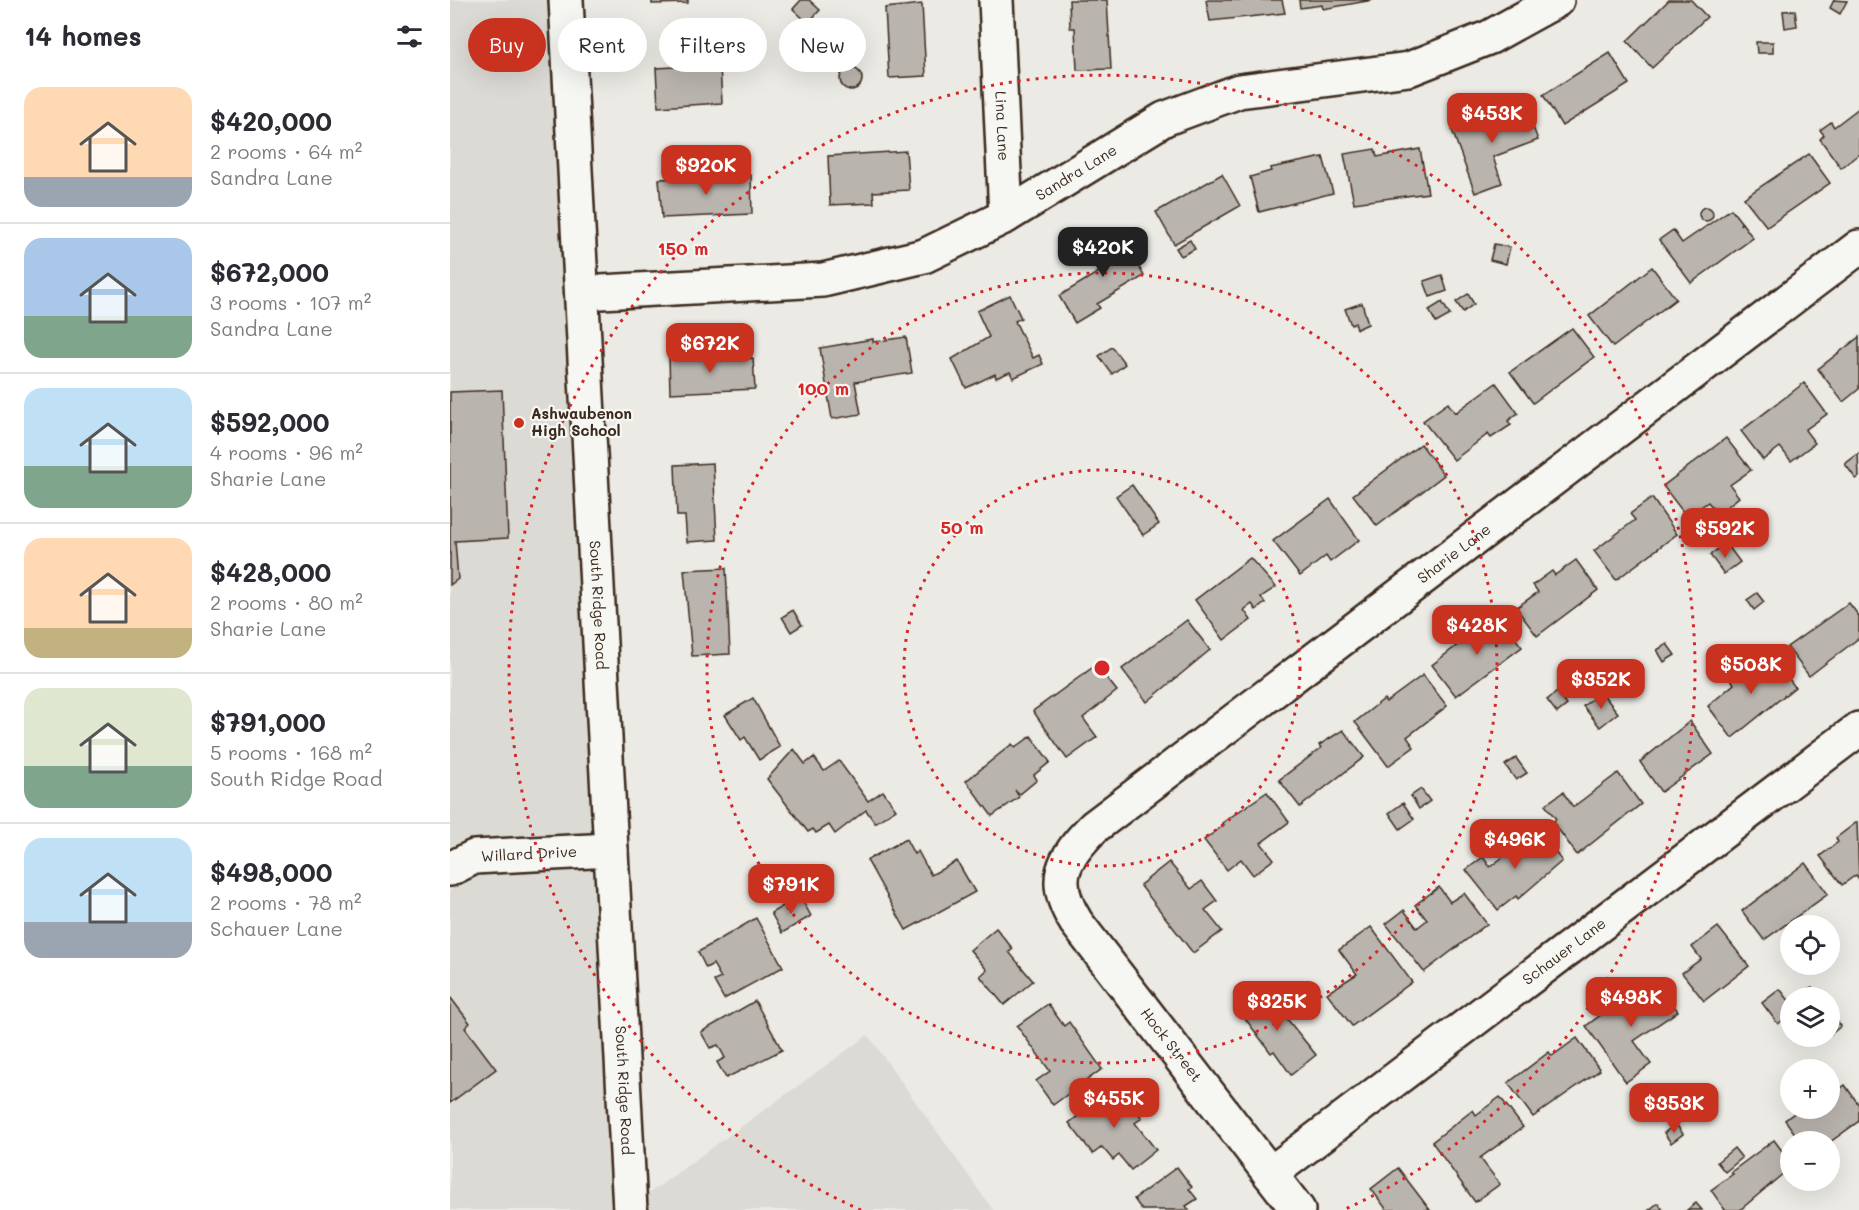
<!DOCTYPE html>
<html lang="en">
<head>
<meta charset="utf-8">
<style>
  :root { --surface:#fff; --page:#f2f2f3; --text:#2b2b33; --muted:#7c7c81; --line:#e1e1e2; --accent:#c8321e }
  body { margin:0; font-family:Mali,sans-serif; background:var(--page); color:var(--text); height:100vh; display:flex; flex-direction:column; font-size:22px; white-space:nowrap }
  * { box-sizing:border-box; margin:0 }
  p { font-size:20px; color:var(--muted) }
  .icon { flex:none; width:33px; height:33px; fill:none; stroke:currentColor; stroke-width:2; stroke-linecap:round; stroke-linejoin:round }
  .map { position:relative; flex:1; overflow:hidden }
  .side { display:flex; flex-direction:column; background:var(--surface); width:450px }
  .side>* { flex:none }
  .hud { position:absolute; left:18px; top:18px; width:570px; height:54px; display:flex; gap:12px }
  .fabs { position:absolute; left:1330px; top:915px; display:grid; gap:12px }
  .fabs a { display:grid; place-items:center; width:60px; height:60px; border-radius:50%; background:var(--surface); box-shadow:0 6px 24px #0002; font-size:30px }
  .price { position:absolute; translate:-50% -51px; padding:0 14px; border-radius:12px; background:var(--accent); color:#fff; font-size:20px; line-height:39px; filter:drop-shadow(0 2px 3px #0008) }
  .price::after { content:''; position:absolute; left:50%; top:36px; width:18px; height:14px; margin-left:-9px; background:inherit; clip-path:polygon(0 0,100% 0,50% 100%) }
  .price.selected { background:#222; color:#fff }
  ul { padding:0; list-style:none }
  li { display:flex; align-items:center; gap:18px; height:150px; padding:0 24px }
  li+li { border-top:2px solid var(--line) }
  li span { display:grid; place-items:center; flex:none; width:168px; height:120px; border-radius:18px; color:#555 }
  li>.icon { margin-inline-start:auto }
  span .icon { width:72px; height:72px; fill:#fffc; stroke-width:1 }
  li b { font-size:26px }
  h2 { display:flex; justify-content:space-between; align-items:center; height:72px; padding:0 24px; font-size:26px }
  .chip { padding:0 21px; border-radius:27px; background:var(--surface); box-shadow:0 6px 24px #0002; font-size:21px; line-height:54px }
  .chip.selected { background:var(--accent); color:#fff }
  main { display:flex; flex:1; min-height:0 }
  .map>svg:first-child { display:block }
  .built { fill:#dcdad4 }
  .building { fill:#bab4ae; stroke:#3b2a1e; stroke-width:1.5 }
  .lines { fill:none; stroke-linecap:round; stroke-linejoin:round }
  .minor-casing { stroke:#3b2a1e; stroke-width:38 }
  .minor { stroke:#f6f6f2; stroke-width:33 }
  .ring { fill:none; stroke:#d62828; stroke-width:3; stroke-dasharray:3 6 }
  .poi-dot { fill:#c8321e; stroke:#f6f6f2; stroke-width:2 }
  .labels { text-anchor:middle; stroke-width:4.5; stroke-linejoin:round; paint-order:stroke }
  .street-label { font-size:15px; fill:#3b2a1e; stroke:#f6f6f2 }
  .poi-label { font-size:15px; font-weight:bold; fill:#3b2a1e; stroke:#f6f6f2; text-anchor:start }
  .centre { fill:#d62828; stroke:#f6f6f2; stroke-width:3 }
  .ring-label { font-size:18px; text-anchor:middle; font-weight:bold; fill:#d62828; stroke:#f6f6f2; stroke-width:4.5; stroke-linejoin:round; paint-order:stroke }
</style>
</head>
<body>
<main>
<section class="side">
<h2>14 homes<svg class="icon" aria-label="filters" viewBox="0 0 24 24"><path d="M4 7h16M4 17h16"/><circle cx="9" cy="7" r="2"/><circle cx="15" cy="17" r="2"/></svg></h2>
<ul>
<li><span style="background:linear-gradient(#ffd9b3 75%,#9aa5b1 0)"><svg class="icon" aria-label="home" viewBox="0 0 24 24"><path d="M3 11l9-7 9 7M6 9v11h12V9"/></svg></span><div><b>$420,000</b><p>2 rooms · 64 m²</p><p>Sandra Lane</p></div></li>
<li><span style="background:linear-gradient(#a9c7e8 65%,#7fa58c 0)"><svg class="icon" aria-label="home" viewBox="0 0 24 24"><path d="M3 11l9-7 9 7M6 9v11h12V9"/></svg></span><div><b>$672,000</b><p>3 rooms · 107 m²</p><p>Sandra Lane</p></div></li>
<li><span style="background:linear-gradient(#bfe0f5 65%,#7fa58c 0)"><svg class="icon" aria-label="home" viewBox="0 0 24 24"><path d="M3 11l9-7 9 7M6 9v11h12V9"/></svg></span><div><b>$592,000</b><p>4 rooms · 96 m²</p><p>Sharie Lane</p></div></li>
<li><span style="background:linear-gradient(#ffd9b3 75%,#c2b280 0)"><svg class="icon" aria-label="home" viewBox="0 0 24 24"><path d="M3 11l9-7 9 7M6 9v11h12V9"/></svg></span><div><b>$428,000</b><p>2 rooms · 80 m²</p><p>Sharie Lane</p></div></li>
<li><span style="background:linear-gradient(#dfe7d0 65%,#7fa58c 0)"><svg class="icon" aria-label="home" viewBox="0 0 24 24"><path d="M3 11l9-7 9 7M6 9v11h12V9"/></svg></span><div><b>$791,000</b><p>5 rooms · 168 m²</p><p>South Ridge Road</p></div></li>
<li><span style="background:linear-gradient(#bfe0f5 70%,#9aa5b1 0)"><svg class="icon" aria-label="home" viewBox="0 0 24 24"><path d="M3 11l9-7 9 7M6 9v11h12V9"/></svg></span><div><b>$498,000</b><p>2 rooms · 78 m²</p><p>Schauer Lane</p></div></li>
</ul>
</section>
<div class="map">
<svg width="1409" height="1210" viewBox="0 0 1409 1210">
  <rect width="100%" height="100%" fill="#ebeae5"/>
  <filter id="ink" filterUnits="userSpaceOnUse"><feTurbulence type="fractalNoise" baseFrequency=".0167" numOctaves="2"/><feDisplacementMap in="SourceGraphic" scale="12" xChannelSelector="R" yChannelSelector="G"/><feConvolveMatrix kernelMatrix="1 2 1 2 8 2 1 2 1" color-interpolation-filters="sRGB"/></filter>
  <g filter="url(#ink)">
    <polygon class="built" points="0,0 116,0 180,1207 418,1035 543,1210 0,1210"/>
    <g class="building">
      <polygon points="202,0 238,0 238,3 202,4"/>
      <polygon points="351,0 359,0 370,10 358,23 343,9"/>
      <polygon points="619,0 657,0 661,69 627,70 625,28 620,28"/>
      <polygon points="756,0 832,0 835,13 760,21"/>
      <polygon points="849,0 923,0 873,9 872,5 850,8"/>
      <polygon points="1219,0 1241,0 1257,17 1202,68 1177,41"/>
      <polygon points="1384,0 1397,1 1390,14 1380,8"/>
      <polygon points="472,4 476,76 439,78 435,8"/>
      <polygon points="1345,10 1347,26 1335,28 1333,11"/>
      <polygon points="262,27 263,61 244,63 244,66 270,65 272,103 208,107 206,68 224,67 220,29"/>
      <polygon points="1306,42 1323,42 1323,53 1307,53"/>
      <polygon points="1160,53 1179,84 1112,126 1093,95"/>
      <circle cx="401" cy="79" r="11"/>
      <polygon points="1074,104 1088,140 1043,157 1052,183 1025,193 1002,130"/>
      <polygon points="1409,108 1409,154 1391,168 1370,139 1374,135 1370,130 1381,122 1384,127"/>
      <polygon points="925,149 927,157 970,149 978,193 904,203 894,154"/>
      <polygon points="456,151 459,190 423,192 424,203 380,205 378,156"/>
      <polygon points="1359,154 1380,183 1317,227 1294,198"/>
      <polygon points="873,157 883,193 809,212 800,177 821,171 820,168"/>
      <polygon points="772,174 790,206 724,244 706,212"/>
      <polygon points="301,175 302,214 212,218 209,179"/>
      <circle cx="1256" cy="214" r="7"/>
      <polygon points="1281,209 1291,222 1290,225 1292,223 1303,238 1241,283 1209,240 1223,230 1232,243"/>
      <polygon points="669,231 694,276 647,304 650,308 625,323 609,296 652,270 639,249"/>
      <polygon points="740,240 745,249 731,256 726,248"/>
      <polygon points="1044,244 1060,247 1056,264 1040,260"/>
      <polygon points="1202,267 1226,299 1163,347 1139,316"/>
      <polygon points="992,275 997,291 980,297 974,281"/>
      <polygon points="1018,294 1024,304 1013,312 1006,302"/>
      <polygon points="560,295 571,318 565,321 583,358 589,355 593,364 563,378 560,372 546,378 545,374 516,388 502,359 539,337 527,311"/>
      <polygon points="992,302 1000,315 986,323 979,310"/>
      <polygon points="912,303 918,324 907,329 905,323 901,325 895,309"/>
      <polygon points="1122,328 1144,357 1083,403 1060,372"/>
      <polygon points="456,337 462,373 405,382 411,414 382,419 370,348 423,339 423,342"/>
      <polygon points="1409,337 1409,389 1393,402 1368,369"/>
      <polygon points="662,347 675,364 662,374 649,356"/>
      <polygon points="277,354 277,359 303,358 305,389 220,393 219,357"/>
      <polygon points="1046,383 1068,413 1058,421 1061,425 1041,438 1038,434 1004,460 973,421 998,403 1005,413"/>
      <polygon points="1354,383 1377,414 1355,430 1365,443 1341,461 1330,447 1313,460 1291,431"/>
      <polygon points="52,390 58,538 5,541 8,579 0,585 0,392"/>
      <polygon points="1276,438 1301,470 1280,485 1289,497 1268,514 1258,502 1237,517 1213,486"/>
      <polygon points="971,444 994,475 927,526 903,495"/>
      <polygon points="1408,454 1409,477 1406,479 1395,464"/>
      <polygon points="263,463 267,540 237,542 235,516 227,516 225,465"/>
      <polygon points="682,485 709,524 693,535 666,496"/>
      <polygon points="1202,498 1227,534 1166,580 1144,551 1185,520 1180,514"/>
      <polygon points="880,499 909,540 880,562 876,556 850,576 823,541"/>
      <polygon points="1276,543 1290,562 1274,574 1260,555"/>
      <polygon points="800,558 826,587 811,597 815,603 806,610 802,604 794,610 801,620 774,640 745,600"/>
      <polygon points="1126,560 1148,590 1087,636 1066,608 1088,592 1083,585 1102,571 1105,575"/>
      <polygon points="276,568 280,654 242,656 234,570"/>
      <polygon points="1307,593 1314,602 1304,610 1297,600"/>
      <polygon points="1399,603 1409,616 1409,638 1359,676 1337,647"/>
      <polygon points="343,610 352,625 341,632 332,617"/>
      <polygon points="1049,617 1072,647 1006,696 982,665 1023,633 1025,636"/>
      <polygon points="737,620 760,650 697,702 672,669"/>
      <polygon points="1217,644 1225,655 1214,662 1207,650"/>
      <polygon points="1322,656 1345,687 1282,738 1258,706 1284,684 1277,672 1289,665 1295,675"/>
      <polygon points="646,665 667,691 633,718 647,737 617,759 583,711"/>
      <polygon points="973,675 997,706 957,737 964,747 938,766 905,722 934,699 936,702"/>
      <polygon points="1107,692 1117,705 1107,713 1097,700"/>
      <polygon points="1151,692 1168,713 1150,727 1133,706"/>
      <polygon points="303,698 330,747 309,760 295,737 291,740 275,715"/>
      <polygon points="1240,721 1263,754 1211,792 1190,762"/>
      <polygon points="893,730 914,757 850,807 829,780 871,748 869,745"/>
      <polygon points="581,736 600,762 584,775 587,780 570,794 565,790 569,797 542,816 516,781 562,744 565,748"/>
      <polygon points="344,749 355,764 364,757 374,771 389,761 418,801 433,791 446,809 425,823 416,810 385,834 379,825 366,833 363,829 358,832 317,779"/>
      <polygon points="1066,758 1077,773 1066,780 1055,765"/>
      <polygon points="1168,773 1191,804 1127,855 1103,822 1106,819 1095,805 1113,792 1123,807"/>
      <polygon points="971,789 980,801 969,809 961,796"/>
      <polygon points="817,792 839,822 811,843 824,859 803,875 791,859 777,870 754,840 774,825 772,823"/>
      <polygon points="953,803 964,819 950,829 939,813"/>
      <polygon points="1407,822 1409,879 1406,875 1392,885 1370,856 1388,842 1386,838"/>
      <polygon points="1088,830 1112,861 1068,899 1066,896 1048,910 1016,870 1033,857 1040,867"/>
      <polygon points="456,839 464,854 468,851 481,875 507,861 525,892 456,930 417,860"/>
      <polygon points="719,862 741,889 752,881 767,901 755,910 772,931 743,953 690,885"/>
      <polygon points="1355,863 1378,894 1314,940 1292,911"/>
      <polygon points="989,887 1000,902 1014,893 1037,924 974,972 936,924 954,910 967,928 977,920 965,905"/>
      <polygon points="350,896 361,916 332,933 321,913"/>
      <polygon points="306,918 333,967 274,999 264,981 271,978 263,964 256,968 248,952"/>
      <polygon points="921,927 962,982 902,1026 877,993 907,974 889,950"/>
      <polygon points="1268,927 1299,966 1254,1001 1232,973 1251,959 1242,947"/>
      <polygon points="546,928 563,949 559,952 583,981 554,1005 530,976 537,970 520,950"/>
      <polygon points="1205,981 1228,1011 1184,1041 1201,1064 1176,1082 1136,1026 1176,996 1180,999"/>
      <polygon points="1362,987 1366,998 1352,998 1350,992"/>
      <polygon points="813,989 866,1055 841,1075 824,1051 821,1053 788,1009"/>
      <polygon points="1330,989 1341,1003 1341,1014 1328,1024 1312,1003"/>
      <polygon points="0,997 20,1023 15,1028 46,1069 0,1103"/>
      <polygon points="305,1001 332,1050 276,1078 267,1062 275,1058 268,1045 260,1048 251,1032"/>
      <polygon points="598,1004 614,1026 619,1022 652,1069 603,1105 586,1081 600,1071 567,1026"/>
      <polygon points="1380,1013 1391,1026 1381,1034 1380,1032"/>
      <polygon points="1346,1036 1361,1036 1351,1044"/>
      <polygon points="1127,1038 1150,1070 1083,1117 1058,1083 1099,1052 1102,1056"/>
      <polygon points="1395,1085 1409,1105 1409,1121 1380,1142 1351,1142 1335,1120 1351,1108 1380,1108 1380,1096"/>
      <polygon points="667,1086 692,1118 685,1123 706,1150 681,1170 669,1155 663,1160 652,1147 643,1154 619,1123"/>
      <polygon points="1050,1097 1073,1127 1030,1158 1050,1184 1025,1202 982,1142 1023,1110 1026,1115"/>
      <polygon points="1226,1124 1233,1134 1221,1143 1214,1133"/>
      <polygon points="1324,1140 1341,1163 1341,1167 1290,1210 1275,1210 1261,1190 1283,1174 1281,1172"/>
      <polygon points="1284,1148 1292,1158 1275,1172 1267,1162"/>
      <polygon points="727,1167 742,1187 739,1189 747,1199 736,1206 739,1210 692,1210 684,1199"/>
      <polygon points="948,1168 980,1210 937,1210 921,1189"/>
      <polygon points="1208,1203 1213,1210 1199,1210"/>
      <polygon points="1246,1203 1252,1210 1237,1210"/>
    </g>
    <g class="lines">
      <defs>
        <g id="minor">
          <path id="s1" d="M116,0l64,1210"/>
          <path id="s2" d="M546,0l10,216"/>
          <path id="s3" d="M132,293l241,-13 101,-24 82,-40 158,-97 75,-28 170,-22 81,-32 67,-37"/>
          <path id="s4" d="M0,869l24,-12 137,-7"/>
          <path id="s5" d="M820,1174l589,-445"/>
          <path id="s6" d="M848,1210l-222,-288c-26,-41 -14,-63 18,-95l765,-580"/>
        </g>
      </defs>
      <use href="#minor" class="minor-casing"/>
      <use href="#minor" class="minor"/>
    </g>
  </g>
  <g class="ring">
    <circle cx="652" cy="668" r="198"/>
    <circle cx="652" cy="668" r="395"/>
    <path d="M411 1210A593 593 0 1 1 893 1210"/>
  </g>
  <circle class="poi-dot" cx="69" cy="423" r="6"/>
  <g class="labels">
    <g class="street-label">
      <text dy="5" stroke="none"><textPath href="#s2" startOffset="126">Lina Lane</textPath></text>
      <text dy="5" stroke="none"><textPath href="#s3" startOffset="519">Sandra Lane</textPath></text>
      <text dy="5" stroke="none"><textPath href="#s6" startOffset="924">Sharie Lane</textPath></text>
      <text dy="5" stroke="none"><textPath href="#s1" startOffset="606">South Ridge Road</textPath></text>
      <text dy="5" stroke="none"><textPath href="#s4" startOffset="82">Willard Drive</textPath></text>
      <text dy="5" stroke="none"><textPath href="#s5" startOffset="369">Schauer Lane</textPath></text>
      <text transform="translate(721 1045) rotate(52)" y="5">Hock Street</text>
      <text dy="5" stroke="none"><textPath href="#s1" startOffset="1092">South Ridge Road</textPath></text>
    </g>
    <g class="poi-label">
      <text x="81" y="419">Ashwaubenon<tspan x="81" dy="17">High School</tspan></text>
    </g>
  </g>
  <circle cx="652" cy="668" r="9" class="centre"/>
  <g class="ring-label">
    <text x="233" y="255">150 m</text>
    <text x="373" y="395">100 m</text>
    <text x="512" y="534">50 m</text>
  </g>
</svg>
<div class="fabs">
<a><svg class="icon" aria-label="locate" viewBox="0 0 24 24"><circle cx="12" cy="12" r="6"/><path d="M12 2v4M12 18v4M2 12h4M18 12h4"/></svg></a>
<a><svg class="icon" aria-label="layers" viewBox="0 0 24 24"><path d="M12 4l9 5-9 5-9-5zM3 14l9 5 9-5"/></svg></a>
<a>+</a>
<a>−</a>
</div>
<b class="price" style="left:1042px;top:144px">$453K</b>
<b class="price" style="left:256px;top:196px">$920K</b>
<b class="price selected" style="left:653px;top:278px">$420K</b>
<b class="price" style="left:260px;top:374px">$672K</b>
<b class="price" style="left:1275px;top:559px">$592K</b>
<b class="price" style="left:1027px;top:656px">$428K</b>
<b class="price" style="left:1301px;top:695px">$508K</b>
<b class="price" style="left:1151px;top:710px">$352K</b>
<b class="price" style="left:1065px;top:870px">$496K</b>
<b class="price" style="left:341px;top:915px">$791K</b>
<b class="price" style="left:1181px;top:1028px">$498K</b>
<b class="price" style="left:827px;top:1032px">$325K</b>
<b class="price" style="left:664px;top:1129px">$455K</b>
<b class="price" style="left:1224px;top:1134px">$353K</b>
<div class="hud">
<a class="chip selected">Buy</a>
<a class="chip">Rent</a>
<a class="chip">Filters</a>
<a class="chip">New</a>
</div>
</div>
</main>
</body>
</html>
